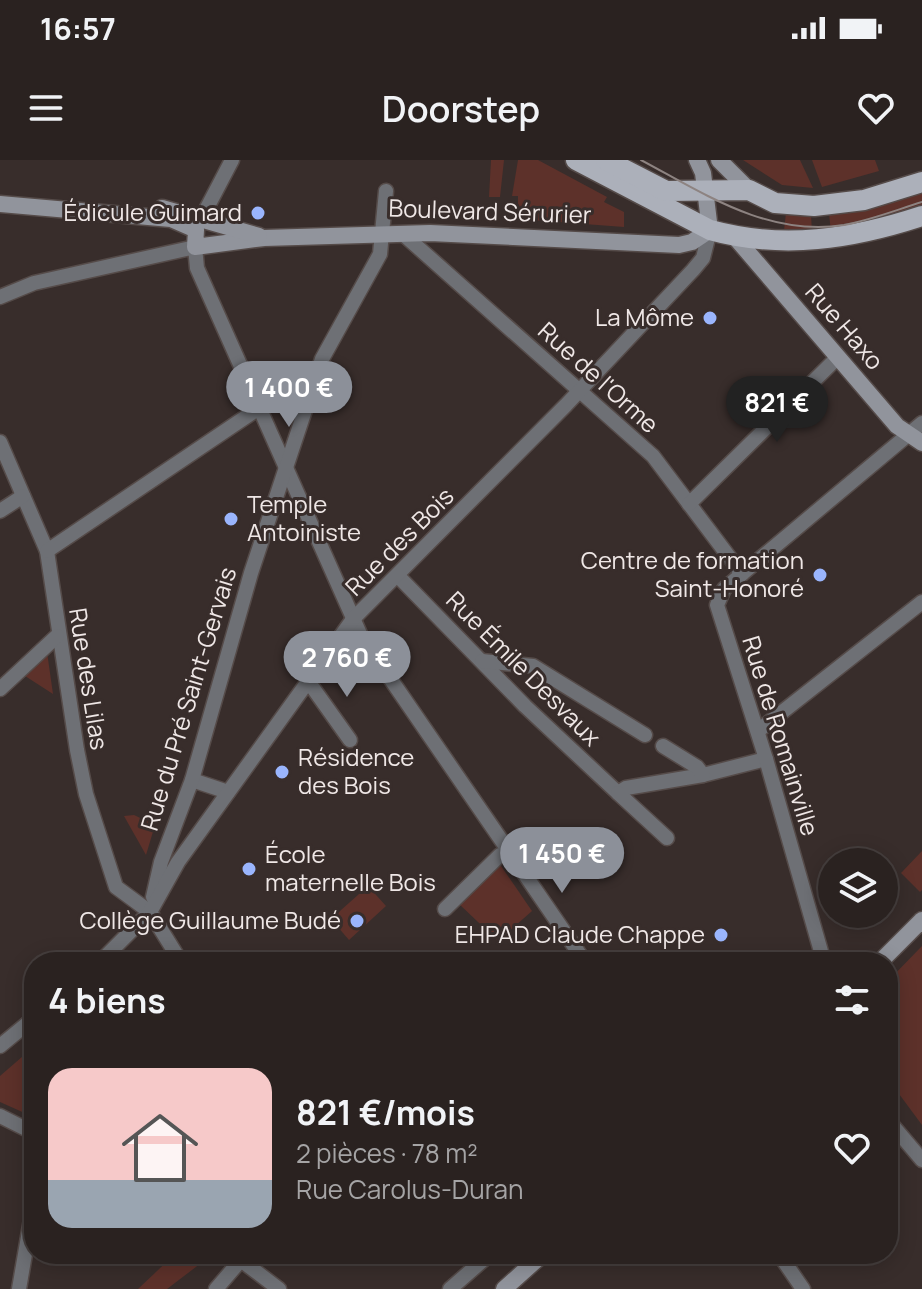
<!DOCTYPE html>
<html lang="fr">
<head>
<meta charset="utf-8">
<style>
  :root { --surface:#2a2220; --page:#322a29; --text:#f1f3f6; --muted:#a5a4a5; --line:#463f3e; --accent:#8c9099 }
  body { margin:0; font-family:Manrope,sans-serif; background:var(--page); color:var(--text); height:100vh; display:flex; flex-direction:column; font-size:30px; white-space:nowrap }
  * { box-sizing:border-box; margin:0 }
  p { font-size:26px; color:var(--muted) }
  .icon { flex:none; width:44px; height:44px; fill:none; stroke:currentColor; stroke-width:2; stroke-linecap:round; stroke-linejoin:round }
  .map { position:relative; flex:1; overflow:hidden }
  .drawer { position:absolute; left:24px; top:792px; width:874px; height:312px; display:flex; flex-direction:column; background:var(--surface); border-radius:32px; box-shadow:0 4px 20px #0003,0 0 0 2px var(--line) }
  .drawer>* { flex:none }
  .fabs { position:absolute; left:818px; top:688px; display:grid; gap:16px }
  .fabs a { display:grid; place-items:center; width:80px; height:80px; border-radius:50%; background:var(--surface); box-shadow:0 4px 20px #0003,0 0 0 2px var(--line); font-size:40px }
  .price { position:absolute; translate:-50% -68px; padding:0 18px; border-radius:28px; background:var(--accent); color:#fff; font-size:26px; line-height:52px; filter:drop-shadow(0 2px 4px #0008) }
  .price::after { content:''; position:absolute; left:50%; top:48px; width:24px; height:18px; margin-left:-12px; background:inherit; clip-path:polygon(0 0,100% 0,50% 100%) }
  .price.current { background:#222; color:#fff }
  ul { padding:0; list-style:none }
  li { display:flex; align-items:center; gap:24px; height:200px; padding:0 24px }
  li span { display:grid; place-items:center; flex:none; width:224px; height:160px; border-radius:24px; color:#555 }
  li>.icon { margin-inline-start:auto }
  span .icon { width:96px; height:96px; fill:#fffc; stroke-width:1 }
  li b { font-size:34px }
  h2 { display:flex; justify-content:space-between; align-items:center; height:96px; padding:0 24px; font-size:34px }
  .status { display:flex; justify-content:space-between; align-items:center; height:56px; padding:0 40px; background:var(--surface); direction:ltr }
  .status svg { height:22px; fill:currentColor }
  header { display:flex; justify-content:space-between; align-items:center; height:104px; padding:0 24px; background:var(--surface); font-size:36px; font-weight:600 }
  .map>svg:first-child { display:block }
  .green { fill:#5d312a }
  .lines { fill:none; stroke-linecap:round; stroke-linejoin:round }
  .street-casing { stroke:#554b49; stroke-width:17 }
  .secondary-casing { stroke:#554b49; stroke-width:19 }
  .primary-casing { stroke:#554b49; stroke-width:23 }
  .street { stroke:#6e7075; stroke-width:14 }
  .secondary { stroke:#91949c; stroke-width:16 }
  .primary { stroke:#acb0ba; stroke-width:20 }
  .tram { stroke:#8d8381; stroke-width:2 }
  .poi-dot { fill:#9ab5fd; stroke:#382d2b; stroke-width:3 }
  .labels { text-anchor:middle; stroke-width:6; stroke-linejoin:round; paint-order:stroke }
  .street-label { font-size:24px; fill:#efe7e6; stroke:#382d2b }
  .poi-label { font-size:24px; fill:#efe7e6; stroke:#382d2b; text-anchor:end }
</style>
</head>
<body>
<div class="status"><b>16:57</b><svg viewBox="0 0 49 12"><path d="M0 12V9h3v3zM5 12V6h3v6zM10 12V3h3v9zM15 12V0h3v12zM26 1h20v11H26zM47 4h2v5h-2z"/></svg></div>
<header><svg class="icon" aria-label="menu" viewBox="0 0 24 24"><path d="M4 6h16M4 12h16M4 18h16"/></svg>Doorstep<svg class="icon" aria-label="heart" viewBox="0 0 24 24"><path d="M12 20l-8-8c-3-5 5-10 8-4 3-6 11-1 8 4z"/></svg></header>
<div class="map">
<svg width="922" height="1129" viewBox="0 0 922 1129">
  <rect width="100%" height="100%" fill="#382d2b"/>
  <g class="green">
    <polygon points="491,0 504,0 500,37 489,37"/>
    <polygon points="518,0 538,0 607,37 604,42 624,52 624,67 518,59 518,36 512,36"/>
    <polygon points="743,0 800,0 813,28 782,25"/>
    <polygon points="812,0 875,0 879,11 822,27"/>
    <polygon points="922,28 922,48 831,73 829,53"/>
    <polygon points="786,53 811,54 812,73 784,70"/>
    <polygon points="47,492 53,534 22,514"/>
    <polygon points="134,655 155,665 146,695 124,656"/>
    <polygon points="922,691 922,730 920,732 901,713"/>
    <polygon points="499,703 532,751 498,781 458,743"/>
    <polygon points="368,726 386,746 349,780 331,759"/>
    <polygon points="922,786 922,965 888,919 888,821"/>
    <polygon points="30,890 34,894 34,950 29,955 0,942 0,916"/>
    <polygon points="175,1094 213,1094 167,1129 138,1129"/>
  </g>
  <g class="lines">
    <defs>
      <g id="street">
        <polyline points="197,67 232,0"/>
        <polyline points="403,74 653,296 742,414"/>
        <polyline points="0,137 34,123 195,87 197,108 361,476 585,802"/>
        <polyline points="0,282 47,391 77,590 86,634 116,727 150,752 181,802"/>
        <polyline points="689,344 838,197"/>
        <polyline points="0,351 23,336"/>
        <polyline points="47,391 259,248"/>
        <polyline points="398,416 525,546 618,633 626,628 703,615 766,599"/>
        <polyline points="482,501 533,506 645,575"/>
        <polyline points="308,521 350,580"/>
        <polyline points="0,529 57,476"/>
        <polyline points="758,571 922,442"/>
        <polyline points="663,586 697,607 703,615"/>
        <polyline points="192,620 228,632"/>
        <polyline points="618,633 667,678"/>
        <polyline points="153,737 161,702 192,620 251,413 322,199 380,94 386,31"/>
        <polyline points="445,749 500,695"/>
        <polyline points="100,802 150,752 178,702 353,459 566,245 693,110 703,98 710,70"/>
        <polyline points="824,802 766,599 717,445 724,429 922,263"/>
        <polyline points="0,886 34,858"/>
        <polyline points="0,956 34,973"/>
        <polyline points="888,960 922,1000"/>
        <polyline points="779,1094 803,1129"/>
        <polyline points="242,1101 279,1129"/>
        <polyline points="19,1129 34,1042"/>
        <polyline points="216,1129 246,1094"/>
        <polyline points="450,1129 490,1094"/>
      </g>
      <g id="secondary">
        <polyline points="719,0 749,30"/>
        <polyline points="0,44 171,59 196,70 195,87 264,78 430,73 679,85 692,82 710,70 703,13 697,0"/>
        <polyline points="162,48 259,76"/>
        <polyline points="734,76 897,266 922,283"/>
        <polyline points="880,802 922,760"/>
        <polyline points="504,1129 543,1094"/>
      </g>
      <g id="primary">
        <path d="M576,0l134,70c73,20 142,9 212,-14"/>
        <polyline points="606,0 666,31 749,30 775,43 814,46 864,40 922,22"/>
      </g>
    </defs>
    <use href="#street" class="street-casing"/>
    <use href="#secondary" class="secondary-casing"/>
    <use href="#primary" class="primary-casing"/>
    <use href="#street" class="street"/>
    <use href="#secondary" class="secondary"/>
    <use href="#primary" class="primary"/>
    <path class="tram" d="M641,0c64,34 127,77 203,65 27,-5 52,-15 78,-23"/>
  </g>
  <g class="poi-dot">
    <circle cx="258" cy="53" r="8"/>
    <circle cx="710" cy="158" r="8"/>
    <circle cx="231" cy="359" r="8"/>
    <circle cx="820" cy="415" r="8"/>
    <circle cx="282" cy="612" r="8"/>
    <circle cx="249" cy="709" r="8"/>
    <circle cx="357" cy="761" r="8"/>
    <circle cx="721" cy="775" r="8"/>
  </g>
  <g class="labels">
    <g class="street-label">
      <text transform="translate(490 52) rotate(2)" y="8">Boulevard Sérurier</text>
      <text transform="translate(844 167) rotate(49)" y="8">Rue Haxo</text>
      <text transform="translate(598 218) rotate(42)" y="8">Rue de l'Orme</text>
      <text transform="translate(400 382) rotate(-45)" y="8">Rue des Bois</text>
      <text transform="translate(523 509) rotate(45)" y="8">Rue Émile Desvaux</text>
      <text transform="translate(88 519) rotate(81)" y="8">Rue des Lilas</text>
      <text transform="translate(189 539) rotate(-73)" y="8">Rue du Pré Saint-Gervais</text>
      <text transform="translate(780 576) rotate(73)" y="8">Rue de Romainville</text>
    </g>
    <g class="poi-label">
      <text x="242" y="61">Édicule Guimard</text>
      <text x="694" y="166">La Môme</text>
      <text x="247" y="353" text-anchor="start">Temple<tspan x="247" dy="28">Antoiniste</tspan></text>
      <text x="804" y="409">Centre de formation<tspan x="804" dy="28">Saint-Honoré</tspan></text>
      <text x="298" y="606" text-anchor="start">Résidence<tspan x="298" dy="28">des Bois</tspan></text>
      <text x="265" y="703" text-anchor="start">École<tspan x="265" dy="28">maternelle Bois</tspan></text>
      <text x="341" y="769">Collège Guillaume Budé</text>
      <text x="705" y="783">EHPAD Claude Chappe</text>
    </g>
  </g>
</svg>
<div class="fabs">
<a><svg class="icon" aria-label="layers" viewBox="0 0 24 24"><path d="M12 4l9 5-9 5-9-5zM3 14l9 5 9-5"/></svg></a>
</div>
<b class="price" style="left:289px;top:269px">1 400 €</b>
<b class="price current" style="left:777px;top:284px">821 €</b>
<b class="price" style="left:347px;top:539px">2 760 €</b>
<b class="price" style="left:562px;top:735px">1 450 €</b>
<section class="drawer">
<h2>4 biens<svg class="icon" aria-label="filters" viewBox="0 0 24 24"><path d="M4 7h16M4 17h16"/><circle cx="9" cy="7" r="2"/><circle cx="15" cy="17" r="2"/></svg></h2>
<ul>
<li><span style="background:linear-gradient(#f6c9c9 70%,#9aa5b1 0)"><svg class="icon" aria-label="home" viewBox="0 0 24 24"><path d="M3 11l9-7 9 7M6 9v11h12V9"/></svg></span><div><b>821 €/mois</b><p>2 pièces · 78 m²</p><p>Rue Carolus-Duran</p></div><svg class="icon" aria-label="heart" viewBox="0 0 24 24"><path d="M12 20l-8-8c-3-5 5-10 8-4 3-6 11-1 8 4z"/></svg></li>
</ul>
</section>
</div>
</body>
</html>
